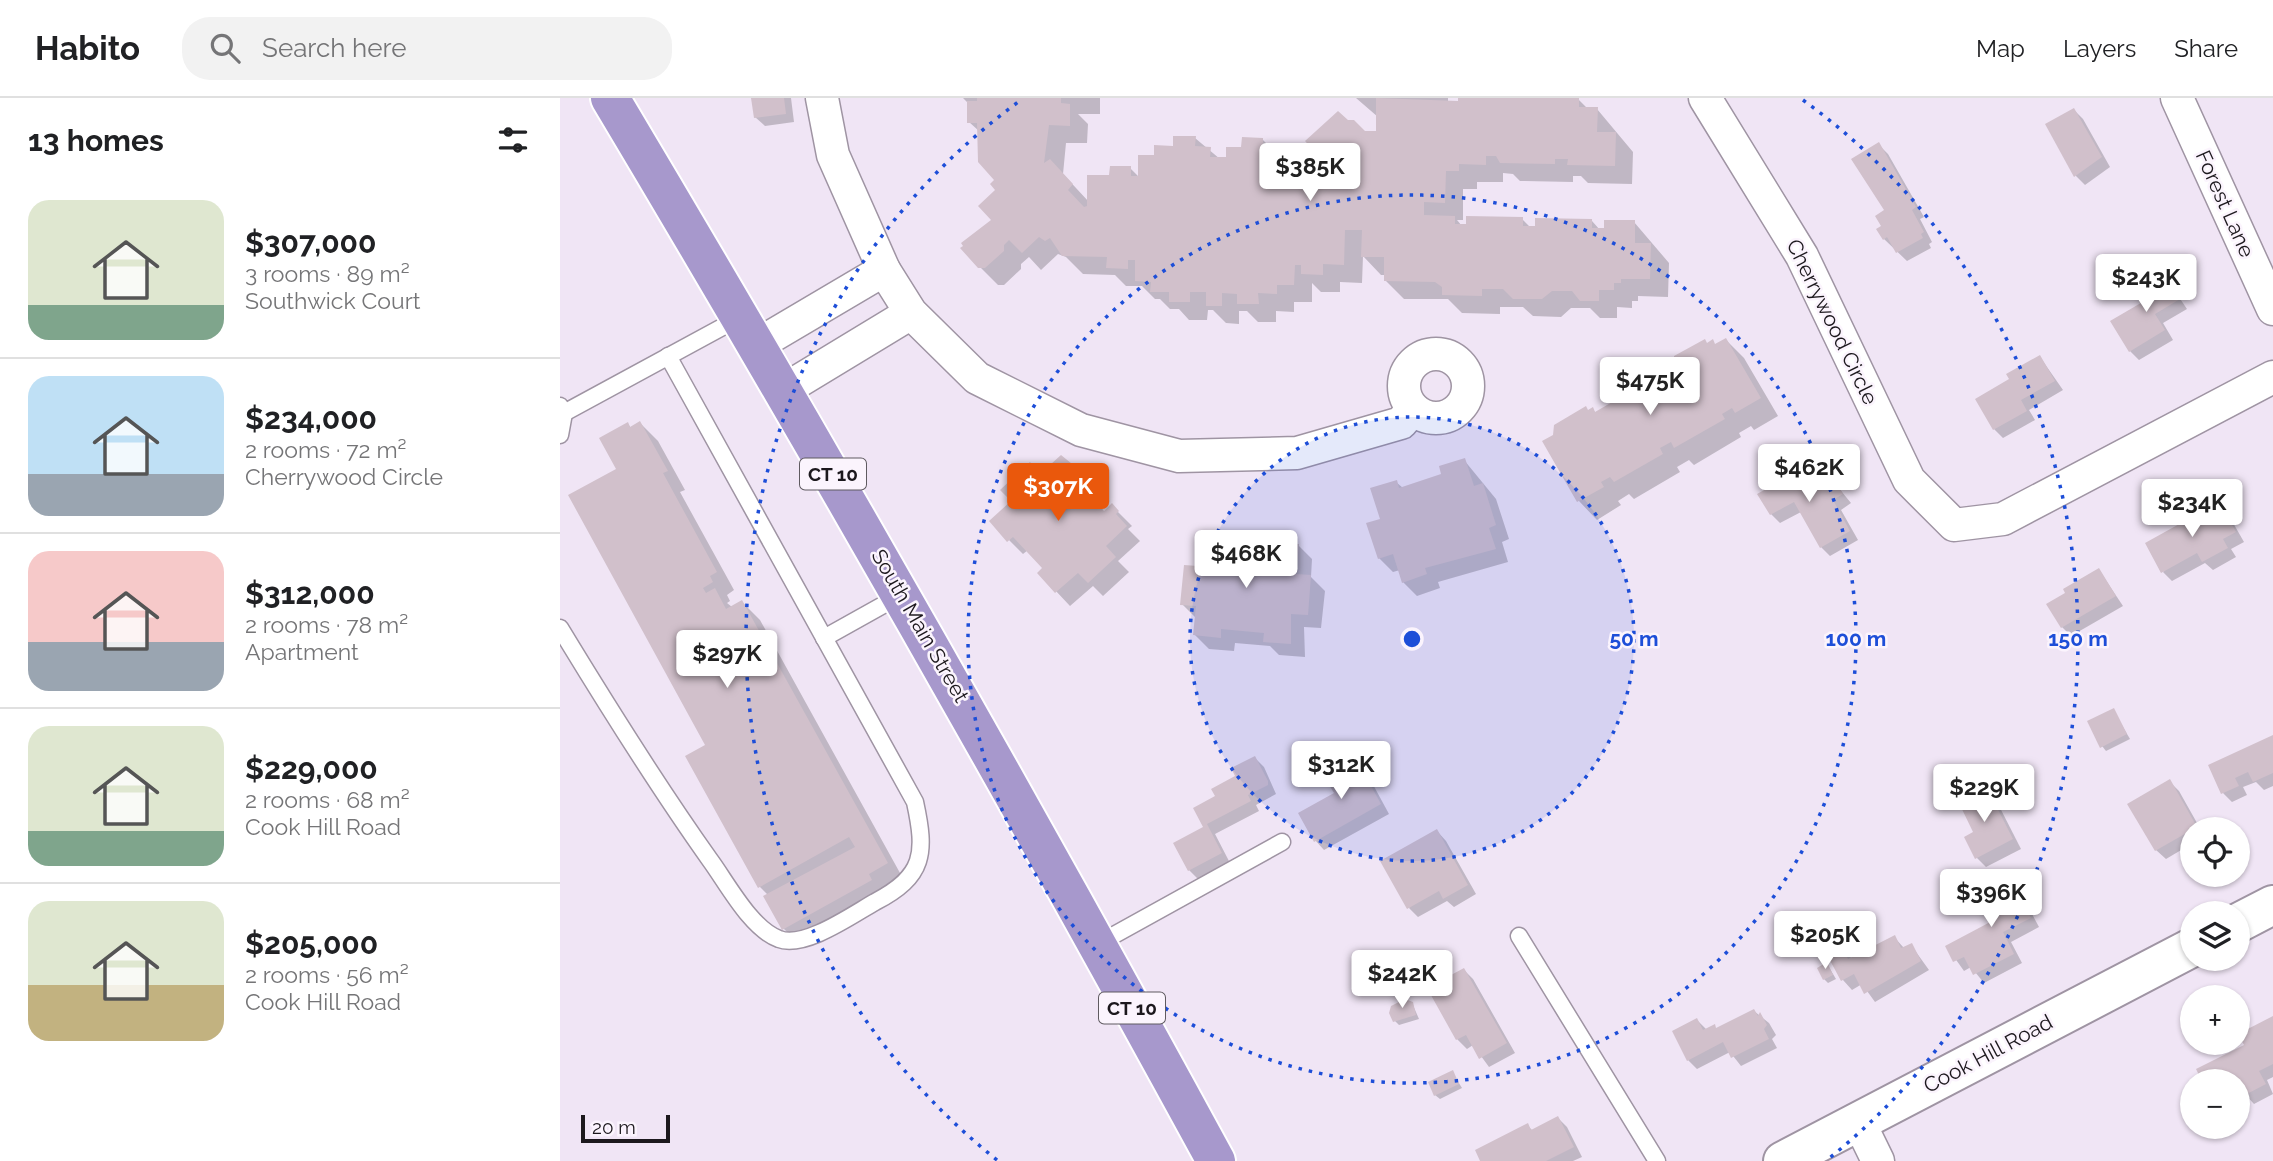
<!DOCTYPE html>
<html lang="en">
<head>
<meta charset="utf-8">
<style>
  :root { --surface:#fff; --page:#f2f2f2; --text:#202124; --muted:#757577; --line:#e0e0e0; --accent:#ea580c }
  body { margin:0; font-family:Raleway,sans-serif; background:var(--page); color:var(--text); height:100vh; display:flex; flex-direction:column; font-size:26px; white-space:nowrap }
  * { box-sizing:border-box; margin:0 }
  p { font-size:23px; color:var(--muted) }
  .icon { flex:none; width:38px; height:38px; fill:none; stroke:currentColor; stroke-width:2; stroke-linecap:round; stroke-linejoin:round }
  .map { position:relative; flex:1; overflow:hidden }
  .panel { display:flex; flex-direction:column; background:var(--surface); width:560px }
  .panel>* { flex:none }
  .tools { position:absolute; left:1620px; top:719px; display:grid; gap:14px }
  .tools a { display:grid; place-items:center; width:70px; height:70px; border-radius:50%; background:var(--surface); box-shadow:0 2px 5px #0004; font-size:35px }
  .scale { position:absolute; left:21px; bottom:18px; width:89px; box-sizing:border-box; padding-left:7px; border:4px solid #1c181d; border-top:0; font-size:19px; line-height:24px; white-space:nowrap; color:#1c181d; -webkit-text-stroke:5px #fbf4fd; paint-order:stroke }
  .price { position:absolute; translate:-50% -60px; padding:0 16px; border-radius:7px; background:#fff; color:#222; font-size:23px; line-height:46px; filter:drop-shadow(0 2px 4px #0008) }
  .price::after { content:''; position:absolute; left:50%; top:42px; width:21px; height:16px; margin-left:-10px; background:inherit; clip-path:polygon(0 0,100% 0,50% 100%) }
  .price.current { background:var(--accent); color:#fff }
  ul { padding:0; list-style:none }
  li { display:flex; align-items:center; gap:21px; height:175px; padding:0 28px }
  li+li { border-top:2px solid var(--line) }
  li span { display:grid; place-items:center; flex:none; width:196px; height:140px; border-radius:21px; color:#555 }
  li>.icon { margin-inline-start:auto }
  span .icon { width:84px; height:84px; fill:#fffc; stroke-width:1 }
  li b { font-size:30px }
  h2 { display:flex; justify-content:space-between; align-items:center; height:84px; padding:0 28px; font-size:30px }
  header { display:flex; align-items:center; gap:42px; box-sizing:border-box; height:98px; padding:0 35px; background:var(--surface); border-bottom:2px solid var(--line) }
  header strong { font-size:33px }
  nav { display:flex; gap:38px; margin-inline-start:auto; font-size:24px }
  .search { width:490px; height:63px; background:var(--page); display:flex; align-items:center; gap:18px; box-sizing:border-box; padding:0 24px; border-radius:28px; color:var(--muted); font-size:26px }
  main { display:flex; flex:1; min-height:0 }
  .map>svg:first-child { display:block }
  .shadow { fill:#0003 }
  .building { fill:#d1c0cb }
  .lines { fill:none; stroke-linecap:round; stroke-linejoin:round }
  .service-casing { stroke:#9f94a3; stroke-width:19 }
  .minor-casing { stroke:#9f94a3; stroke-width:35 }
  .tertiary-casing { stroke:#9f94a3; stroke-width:42 }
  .trunk-casing { stroke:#fff; stroke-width:42 }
  .service { stroke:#fff; stroke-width:16 }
  .minor { stroke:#fff; stroke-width:32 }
  .tertiary { stroke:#fff; stroke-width:38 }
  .trunk { stroke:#a798cc; stroke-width:38 }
  .ring { fill:none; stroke:#1d4ed8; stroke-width:3.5; stroke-dasharray:3.5 7 }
  .labels { text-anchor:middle; stroke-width:5; stroke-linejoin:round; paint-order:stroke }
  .shield { fill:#fbf4fd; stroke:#5f5a60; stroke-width:2 }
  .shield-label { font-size:19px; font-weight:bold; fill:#1c181d }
  .street-label { font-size:21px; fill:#1c181d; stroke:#fbf4fd }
  .centre { fill:#1d4ed8; stroke:#fbf4fd; stroke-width:3.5 }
  .ring-label { font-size:21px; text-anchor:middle; font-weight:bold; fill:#1d4ed8; stroke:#fbf4fd; stroke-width:5; stroke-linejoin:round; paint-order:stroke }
</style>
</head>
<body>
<header>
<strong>Habito</strong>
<div class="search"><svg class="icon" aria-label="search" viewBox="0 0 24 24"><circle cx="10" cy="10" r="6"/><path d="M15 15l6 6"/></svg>Search here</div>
<nav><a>Map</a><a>Layers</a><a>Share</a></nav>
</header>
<main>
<section class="panel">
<h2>13 homes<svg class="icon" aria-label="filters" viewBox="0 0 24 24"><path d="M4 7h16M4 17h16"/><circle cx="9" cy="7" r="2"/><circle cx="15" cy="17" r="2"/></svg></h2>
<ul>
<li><span style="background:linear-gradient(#dfe7d0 75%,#7fa58c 0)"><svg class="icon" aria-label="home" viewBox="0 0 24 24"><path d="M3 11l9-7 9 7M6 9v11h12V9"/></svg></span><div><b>$307,000</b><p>3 rooms · 89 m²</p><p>Southwick Court</p></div></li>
<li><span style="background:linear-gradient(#bfe0f5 70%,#9aa5b1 0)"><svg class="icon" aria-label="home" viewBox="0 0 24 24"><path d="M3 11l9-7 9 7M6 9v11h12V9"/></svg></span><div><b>$234,000</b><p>2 rooms · 72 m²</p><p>Cherrywood Circle</p></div></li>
<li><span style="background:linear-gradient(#f6c9c9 65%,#9aa5b1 0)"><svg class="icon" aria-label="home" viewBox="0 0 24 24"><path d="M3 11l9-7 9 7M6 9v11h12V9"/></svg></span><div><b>$312,000</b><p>2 rooms · 78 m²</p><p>Apartment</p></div></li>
<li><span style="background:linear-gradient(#dfe7d0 75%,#7fa58c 0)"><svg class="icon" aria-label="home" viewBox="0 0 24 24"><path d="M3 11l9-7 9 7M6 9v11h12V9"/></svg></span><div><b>$229,000</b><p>2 rooms · 68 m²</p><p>Cook Hill Road</p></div></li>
<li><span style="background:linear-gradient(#dfe7d0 60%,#c2b280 0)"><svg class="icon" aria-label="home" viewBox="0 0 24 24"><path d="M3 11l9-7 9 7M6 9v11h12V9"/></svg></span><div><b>$205,000</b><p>2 rooms · 56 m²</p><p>Cook Hill Road</p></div></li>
</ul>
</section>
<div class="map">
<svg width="1713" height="1063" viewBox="0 0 1713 1063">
  <rect width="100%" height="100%" fill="#f0e5f5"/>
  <g class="shadow">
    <polygon points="193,0 231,0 234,24 205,28 195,19"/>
    <polygon points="403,0 540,0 540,16 518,16 528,26 527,45 506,45 503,76 529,104 551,79 570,70 579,79 596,59 635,40 660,61 668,61 703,42 713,52 720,52 731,62 737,62 749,74 769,75 804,35 817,35 818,19 796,0 888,0 888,5 900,5 900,0 1018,1 1028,11 1037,11 1073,54 1072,86 1028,85 1021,78 1013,78 1013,84 960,83 953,76 943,75 943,84 917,84 917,91 903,91 903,122 897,122 902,128 962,121 971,130 1032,123 1040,132 1074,124 1109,165 1108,199 1078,198 1078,203 1072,203 1072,210 1057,209 1057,220 1040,220 1030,210 1011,210 1001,219 973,218 963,209 940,209 940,216 902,215 888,201 844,201 825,182 826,177 821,177 803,158 802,185 780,184 780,194 761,194 752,185 752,204 734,204 734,214 716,213 716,224 698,224 687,213 679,213 679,226 666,225 653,212 648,212 647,222 629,222 619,211 610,211 600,201 595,201 582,188 566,188 555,177 523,176 506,159 498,156 481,172 469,159 461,166 461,171 444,187 438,187 420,169 433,122 436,82 419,33 409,24 409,6"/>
    <polygon points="1514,12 1523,21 1550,69 1525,87 1516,78"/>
    <polygon points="1319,47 1328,56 1364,119 1360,121 1372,144 1369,146 1371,150 1347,163 1324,141 1327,113"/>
    <polygon points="1604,177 1627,211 1603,225 1613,242 1579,262 1570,253 1588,203"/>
    <polygon points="1166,242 1184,260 1218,318 1194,332 1191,328 1179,335 1181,339 1134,367 1129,362 1117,369 1120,374 1074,401 1069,396 1058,403 1061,407 1037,422 1019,403 985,344 1028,313 1032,311 1036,315 1148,246 1156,248"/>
    <polygon points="1480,259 1503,292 1469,312 1475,322 1443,340 1434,331 1451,282"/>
    <polygon points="80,325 98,343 125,392 120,394 174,492 167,497 170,503 167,505 172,509 182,504 200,522 345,784 329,801 242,849 224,831 206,799 208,797 200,789 127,659 147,648 58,372 68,326 71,330"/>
    <polygon points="904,362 936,401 949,441 942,444 948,464 878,484 880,490 857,498 843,484 840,472 833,474 819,460 823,422 836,384 843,390 883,377"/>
    <polygon points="1251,368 1269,392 1277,388 1291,405 1281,412 1298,442 1270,458 1261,449 1241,414 1220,425 1211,416"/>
    <polygon points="520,375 534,389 527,395 545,415 552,408 572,428 568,431 580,443 558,463 569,474 543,498 533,488 510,508 479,475 485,470 468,452 463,456 449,442 480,378"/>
    <polygon points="1659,406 1668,416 1684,444 1671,451 1676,459 1653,472 1645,465 1612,483 1603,474"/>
    <polygon points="667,437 681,451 712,453 738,447 752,461 751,479 765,493 761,530 744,529 745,559 719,557 710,548 675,545 674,553 649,551 635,537 636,520 622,506 640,470 659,443"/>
    <polygon points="1539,472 1563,508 1511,538 1502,529 1508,496"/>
    <polygon points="1553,612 1570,641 1546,653 1542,648"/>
    <polygon points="1713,639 1713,688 1704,692 1696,684 1683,689 1687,697 1672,704 1663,695 1650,668"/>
    <polygon points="695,660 704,669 716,696 696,707 699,713 655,736 670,765 638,781 629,772 657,699"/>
    <polygon points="794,661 804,670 829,716 764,752 755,742"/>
    <polygon points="1609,683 1619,693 1641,732 1633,732 1633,745 1606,761 1596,752"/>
    <polygon points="1427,692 1436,702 1461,751 1426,769 1417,760 1415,735"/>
    <polygon points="877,733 886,743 916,796 894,809 887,803 858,819 849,810"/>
    <polygon points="1441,778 1450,787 1459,806 1461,805 1471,814 1479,829 1451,844 1462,865 1424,885 1411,869 1404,873 1387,849 1437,823"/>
    <polygon points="1334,839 1344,850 1351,847 1369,872 1315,904 1302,886 1292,892 1283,882 1268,854 1280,847 1292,861"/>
    <polygon points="1267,866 1276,881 1268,885 1264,881"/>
    <polygon points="904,872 913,881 955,955 929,969 913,947 907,951 897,941"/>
    <polygon points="852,905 859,921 839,927 835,923"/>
    <polygon points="1194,913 1209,925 1216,937 1212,941 1217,950 1181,968 1170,954 1137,971 1128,962 1137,922 1147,932 1157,931"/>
    <polygon points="1713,920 1713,979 1707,982 1713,996 1694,1006 1684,995 1678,998 1678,984 1646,984 1642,980 1686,948"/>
    <polygon points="892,974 902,990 880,1001 875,997"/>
    <polygon points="998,1020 1007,1029 1022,1059 1013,1063 922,1063 967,1027 973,1033"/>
  </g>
  <g class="building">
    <polygon points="191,0 224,0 226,16 194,20"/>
    <polygon points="417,0 501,0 501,5 510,6 510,28 489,27 484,65 490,61 513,86 508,92 524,109 527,108 527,77 549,77 550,68 571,68 571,78 578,78 578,57 594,57 594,47 613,48 613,38 636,38 635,48 651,49 650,59 666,59 666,49 681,49 682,39 703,40 703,50 721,50 721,60 738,61 737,83 744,83 744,72 765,73 753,59 756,55 745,43 778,13 788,22 794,22 805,33 816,33 816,0 898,3 898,0 1019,0 1019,9 1038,9 1037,34 1056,34 1055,68 1007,67 1008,61 995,61 995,66 940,65 936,58 926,58 926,67 899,66 899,73 886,73 885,105 864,104 864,117 895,118 895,126 906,126 906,118 963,119 963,128 975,128 975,120 1032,121 1032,130 1044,130 1044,122 1075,122 1075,145 1091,145 1090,181 1061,181 1061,185 1054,185 1054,192 1039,192 1039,203 1020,203 1012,193 992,193 982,201 953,201 943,191 922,191 922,198 882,197 882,189 875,184 824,183 824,159 801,159 802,132 785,132 784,167 763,166 763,177 741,176 741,167 735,167 734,187 717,187 717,196 698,195 699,206 677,206 677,196 662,195 662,208 646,208 646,194 630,194 630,204 609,204 609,194 590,194 591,184 575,183 575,162 568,162 568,171 546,170 547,159 502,158 490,140 485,143 479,139 462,155 449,142 444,147 444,153 425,170 418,170 400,150 403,148 401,145 431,122 418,108 435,92 430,86 434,82 418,64 417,25 407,25 407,3 417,3"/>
    <polygon points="1514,10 1542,59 1514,79 1485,26"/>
    <polygon points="1319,44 1356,109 1352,112 1364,134 1361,136 1363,140 1336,155 1327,139 1323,142 1316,131 1321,128 1315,118 1324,112 1291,61"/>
    <polygon points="1604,175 1620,201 1595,216 1605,232 1569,254 1550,223 1586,202 1579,190"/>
    <polygon points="1166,240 1201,300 1175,315 1172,310 1162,316 1165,321 1114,350 1111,344 1100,350 1103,356 1054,384 1050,379 1041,384 1044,389 1017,404 982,343 993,337 994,327 1026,308 1028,312 1033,309 1035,314 1054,303 1052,299 1057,296 1055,293 1084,276 1096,279 1114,268 1114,258 1145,241 1147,245 1153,241 1155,246"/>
    <polygon points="1480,257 1495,283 1461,302 1467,313 1433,332 1415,301 1449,281 1446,276"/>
    <polygon points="80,323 108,373 103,375 157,474 150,478 153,484 143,490 146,495 155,490 166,511 182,502 328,765 309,776 312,782 222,832 203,798 295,749 289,739 198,790 125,658 145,647 8,397 56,371 39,340 68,324 70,329"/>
    <polygon points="501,357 522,374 515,380 544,413 552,405 559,413 556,416 567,428 546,448 556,459 528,485 518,475 495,495 477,475 482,470 453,439 447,444 429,423 451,403 440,392 470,364 480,376"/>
    <polygon points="905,360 914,388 923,385 936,427 929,430 936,451 865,470 867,476 842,485 833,456 818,461 806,425 820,421 810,390 837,382 839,390 881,376 879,368"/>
    <polygon points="1251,366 1266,391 1277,385 1283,396 1273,402 1290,433 1260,450 1234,404 1210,417 1197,396"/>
    <polygon points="1659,404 1676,434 1663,441 1668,450 1642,464 1637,455 1601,475 1585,445"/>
    <polygon points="658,435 668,436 667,448 711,452 712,443 739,446 736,476 751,477 748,517 731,516 731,546 703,544 704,535 661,531 661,540 633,537 636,508 620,507 624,467 638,468 641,440 657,441"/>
    <polygon points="1539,470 1556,498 1501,530 1486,506 1505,495 1503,491"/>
    <polygon points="1554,610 1567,636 1540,650 1527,623"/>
    <polygon points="1713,637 1713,675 1693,684 1688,674 1675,680 1679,688 1661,696 1648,667"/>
    <polygon points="695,658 708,683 708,687 688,697 691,703 647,726 662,755 628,773 613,745 643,729 633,710 655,698 651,691 675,678 671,670"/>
    <polygon points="795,659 821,706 754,744 738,715 774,695 763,677"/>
    <polygon points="1610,681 1637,729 1595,753 1567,706"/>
    <polygon points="1427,690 1453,741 1415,761 1404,739 1413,734 1399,705"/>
    <polygon points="877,731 908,787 883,801 879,793 847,811 820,763"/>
    <polygon points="1441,776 1455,806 1462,803 1471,820 1443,834 1454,856 1413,877 1404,859 1393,864 1385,848 1434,822 1416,789"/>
    <polygon points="1335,837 1341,850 1352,845 1361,863 1304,896 1294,876 1281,883 1265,853 1280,845 1288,861"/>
    <polygon points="1267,864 1273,877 1263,882 1257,870"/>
    <polygon points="904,870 947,945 919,961 906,937 896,942 867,890"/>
    <polygon points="845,901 853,904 856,917 833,924 829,915 831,908"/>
    <polygon points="1194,911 1198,918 1200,914 1207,927 1204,931 1209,941 1171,960 1163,944 1127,963 1112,933 1137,920 1143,932 1155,926 1156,930"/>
    <polygon points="1713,918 1713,966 1699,973 1706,986 1683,998 1678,984 1648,984 1646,979 1641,981 1636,971 1684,947 1678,936"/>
    <polygon points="893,972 899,986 874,998 868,984"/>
    <polygon points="998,1018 1014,1049 986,1063 920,1063 915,1052 968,1025 971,1032"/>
  </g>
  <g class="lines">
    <defs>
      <g id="service">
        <polyline points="0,308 4,315 179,220"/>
        <polyline points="0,337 4,315"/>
        <path d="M0,530c48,79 96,156 150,232 17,23 41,69 69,79 25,10 73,-24 96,-37 50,-26 51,-49 40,-100l-247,-446"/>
        <polyline points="264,540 341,497"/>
        <polyline points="959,838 1097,1063"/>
        <polyline points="536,847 722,744"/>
      </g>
      <g id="minor">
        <polyline points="262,0 273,57 324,172 351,215 417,280 521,332 619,358 737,355 841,325 853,311"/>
        <polyline points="1145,0 1242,158 1349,382 1394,427 1443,421 1713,279"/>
        <polyline points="1617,0 1713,211"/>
        <polyline points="197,247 324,172"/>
        <circle cx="876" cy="288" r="32"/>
        <polyline points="224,292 351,215"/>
        <polyline points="1299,1024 1318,1063"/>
      </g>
      <g id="tertiary">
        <polyline points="1678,825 1713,807"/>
        <polyline points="1223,1063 1633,849"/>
      </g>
      <path id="trunk" d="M50,0c209,350 411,705 606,1063"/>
    </defs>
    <use href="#service" class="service-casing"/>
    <use href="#minor" class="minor-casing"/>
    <use href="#tertiary" class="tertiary-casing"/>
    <use href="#trunk" class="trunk-casing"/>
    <use href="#service" class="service"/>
    <use href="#minor" class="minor"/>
    <use href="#tertiary" class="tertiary"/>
    <use href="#trunk" class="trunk"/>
  </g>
  <circle cx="852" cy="541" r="222" fill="#1d4ed8" fill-opacity=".12"/>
  <g class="ring">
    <circle cx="852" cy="541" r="222"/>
    <circle cx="852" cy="541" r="444"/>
    <path d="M437 1062A666 666 0 0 1 461 2M1243 2A666 666 0 0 1 1267 1062"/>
  </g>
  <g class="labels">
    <g class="shield">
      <rect x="240" y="360.5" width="66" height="31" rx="5"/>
      <rect x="539" y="894.5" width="66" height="31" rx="5"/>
    </g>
    <g class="shield-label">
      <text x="273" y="383">CT 10</text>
      <text x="572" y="917">CT 10</text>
    </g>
    <g class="street-label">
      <text transform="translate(1665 106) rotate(66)" y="7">Forest Lane</text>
      <text transform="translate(1272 224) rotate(64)" y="7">Cherrywood Circle</text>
      <text transform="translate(360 528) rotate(60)" y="7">South Main Street</text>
      <text transform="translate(1428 956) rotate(-28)" y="7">Cook Hill Road</text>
    </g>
  </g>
  <circle cx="852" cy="541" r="10" class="centre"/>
  <g class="ring-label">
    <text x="1074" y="548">50 m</text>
    <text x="1296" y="548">100 m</text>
    <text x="1518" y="548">150 m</text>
  </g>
</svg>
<div class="tools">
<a><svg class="icon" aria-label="locate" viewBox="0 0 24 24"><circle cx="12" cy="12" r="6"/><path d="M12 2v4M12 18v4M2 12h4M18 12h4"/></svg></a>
<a><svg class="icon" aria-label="layers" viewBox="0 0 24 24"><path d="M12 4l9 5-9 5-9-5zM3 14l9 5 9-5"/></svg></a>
<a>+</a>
<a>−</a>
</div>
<div class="scale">20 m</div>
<b class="price" style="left:750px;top:105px">$385K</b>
<b class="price" style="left:1586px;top:216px">$243K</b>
<b class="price" style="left:1090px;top:319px">$475K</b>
<b class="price" style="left:1249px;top:406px">$462K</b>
<b class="price current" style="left:498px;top:425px">$307K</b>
<b class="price" style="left:1632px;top:441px">$234K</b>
<b class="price" style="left:686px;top:492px">$468K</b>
<b class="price" style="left:167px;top:592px">$297K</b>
<b class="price" style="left:781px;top:703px">$312K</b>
<b class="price" style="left:1424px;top:726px">$229K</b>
<b class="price" style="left:1431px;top:831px">$396K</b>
<b class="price" style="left:1265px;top:873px">$205K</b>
<b class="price" style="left:842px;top:912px">$242K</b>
</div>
</main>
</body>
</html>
